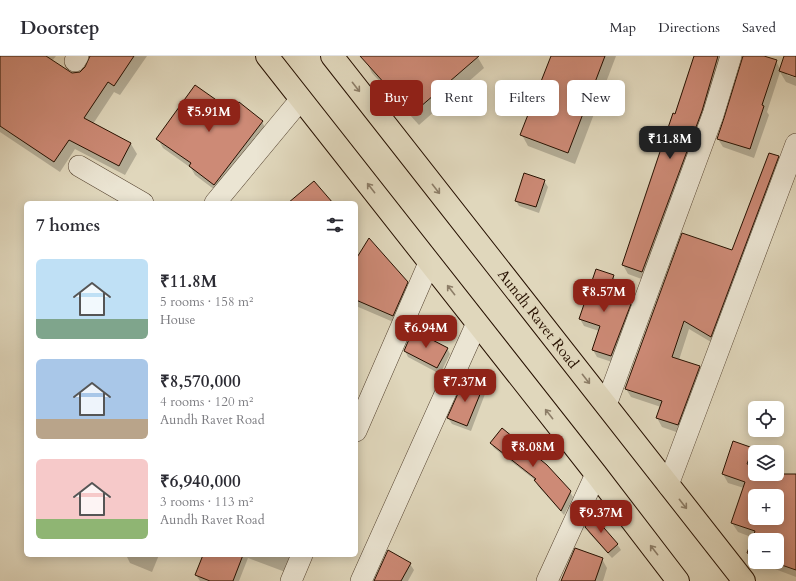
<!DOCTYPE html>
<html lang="en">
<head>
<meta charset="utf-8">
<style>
  :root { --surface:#fff; --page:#f7f7f7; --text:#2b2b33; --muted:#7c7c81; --line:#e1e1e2; --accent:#8f2418 }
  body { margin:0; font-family:Cardo,serif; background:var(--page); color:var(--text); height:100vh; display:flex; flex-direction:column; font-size:15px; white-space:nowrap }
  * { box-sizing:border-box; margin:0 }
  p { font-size:13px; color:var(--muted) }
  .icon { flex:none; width:22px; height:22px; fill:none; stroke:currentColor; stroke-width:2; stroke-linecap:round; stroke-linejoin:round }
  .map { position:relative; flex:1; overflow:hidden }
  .sheet { position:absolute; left:24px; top:145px; width:334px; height:356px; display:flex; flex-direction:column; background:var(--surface); border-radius:6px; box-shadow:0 2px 10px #0003 }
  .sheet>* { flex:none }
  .hud { position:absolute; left:370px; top:24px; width:366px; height:36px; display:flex; gap:8px }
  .controls { position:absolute; left:748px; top:345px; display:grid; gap:8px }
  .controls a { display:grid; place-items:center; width:36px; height:36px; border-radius:6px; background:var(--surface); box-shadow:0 2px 10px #0003; font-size:20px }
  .price { position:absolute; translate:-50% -34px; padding:0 9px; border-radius:8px; background:var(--accent); color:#fff; font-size:13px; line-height:26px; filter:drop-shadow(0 1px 2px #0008) }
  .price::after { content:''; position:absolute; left:50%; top:24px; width:12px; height:9px; margin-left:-6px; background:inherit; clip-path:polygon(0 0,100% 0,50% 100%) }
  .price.selected { background:#222; color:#fff }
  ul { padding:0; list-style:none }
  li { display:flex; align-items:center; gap:12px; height:100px; padding:0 12px }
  li span { display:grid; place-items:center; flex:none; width:112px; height:80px; border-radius:6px; color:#555 }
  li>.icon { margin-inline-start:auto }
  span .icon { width:48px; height:48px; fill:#fffc; stroke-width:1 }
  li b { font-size:17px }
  h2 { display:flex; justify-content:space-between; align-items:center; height:48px; padding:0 12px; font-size:17px }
  .tag { padding:0 14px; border-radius:6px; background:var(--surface); box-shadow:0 2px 10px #0003; font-size:14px; line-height:36px }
  .tag.selected { background:var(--accent); color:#fff }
  header { display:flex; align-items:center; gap:24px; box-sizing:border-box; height:56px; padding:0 20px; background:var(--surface); border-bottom:1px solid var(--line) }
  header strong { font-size:19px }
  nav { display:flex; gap:22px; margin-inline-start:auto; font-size:14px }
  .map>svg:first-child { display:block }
  .shadow { fill:#0003; fill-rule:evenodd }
  .building { fill:#cd8a76; stroke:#261000; fill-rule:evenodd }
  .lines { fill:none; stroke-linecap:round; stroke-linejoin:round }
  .minor-casing { stroke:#54422f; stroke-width:22 }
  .primary-casing { stroke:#261000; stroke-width:24 }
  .minor { stroke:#ebe5d3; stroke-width:21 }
  .primary { stroke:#e0d7bc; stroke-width:22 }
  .oneway { stroke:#8c7d67 }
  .labels { text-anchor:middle; stroke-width:3; stroke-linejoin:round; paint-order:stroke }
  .street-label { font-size:15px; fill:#261000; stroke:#ebe5d3 }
</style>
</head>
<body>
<header>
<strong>Doorstep</strong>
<nav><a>Map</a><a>Directions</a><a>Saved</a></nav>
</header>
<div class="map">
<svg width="796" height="525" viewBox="0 0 796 525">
  <rect width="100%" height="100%" fill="#e0d7bc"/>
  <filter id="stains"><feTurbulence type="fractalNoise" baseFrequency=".005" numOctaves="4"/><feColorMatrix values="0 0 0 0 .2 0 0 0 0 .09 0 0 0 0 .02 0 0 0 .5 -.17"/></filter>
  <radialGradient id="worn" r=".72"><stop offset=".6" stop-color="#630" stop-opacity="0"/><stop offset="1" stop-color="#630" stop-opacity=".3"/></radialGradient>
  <g class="shadow">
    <polygon points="0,0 56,0 52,5 72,18 81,17 86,12 91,0 147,0 120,39 114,36 93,68 131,88 137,98 125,119 75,93 60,116 0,76"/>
    <polygon points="368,0 477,0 484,12 419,69 372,17 366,5"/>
    <polygon points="552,0 616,0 575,108 528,90 522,79"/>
    <polygon points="695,0 728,0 647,225 628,218 623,209 673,59 675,59"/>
    <polygon points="744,0 761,0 776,5 780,13 785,0 796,0 796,20 787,17 787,19 796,22 796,30 786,26 780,16 767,56 769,59 754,102 723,91 718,83"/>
    <polygon points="239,48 262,66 267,75 219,137 195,119 191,112 163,92 158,83 232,56"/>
    <polygon points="778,101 783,110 716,289 689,273 679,304 699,311 704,320 682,378 662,371 657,362 661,351 631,341 626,333 733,195"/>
    <polygon points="544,125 548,131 539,157 519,150 516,145"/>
    <polygon points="356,205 407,227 412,236 398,268 356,250"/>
    <polygon points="613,220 617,228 612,243 630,248 634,256 615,307 597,301 593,294 599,275 584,270 580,263"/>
    <polygon points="447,292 450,298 440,318 408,301 405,295"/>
    <polygon points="482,332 485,338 471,375 452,368 448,362"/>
    <polygon points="491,387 570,436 573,441 564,459 538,430 535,424 494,392"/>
    <path d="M752,392l3,6v20h20l21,7v96l-21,-8 -5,-7h7v-22h-22v14l-1,-16 -16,-6 -6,-9 12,-35 -16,-5 -5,-9zM755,440h22v22h-22z"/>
    <polygon points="586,471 617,488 621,494 612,502 589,477"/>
    <polygon points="128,499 159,499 152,516 130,507 127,501"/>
    <polygon points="204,499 294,499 288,517 248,502 239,525 200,525 196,519"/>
    <polygon points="602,503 607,512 603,525 562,525"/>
    <polygon points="410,508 414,514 408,525 375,525"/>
  </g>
  <g class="building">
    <polygon points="0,0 46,0 72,17 80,16 85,11 90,0 134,0 114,30 108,26 84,62 131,87 119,110 69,84 54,106 0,70"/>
    <polygon points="360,0 479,0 412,58"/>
    <polygon points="551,0 605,0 568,97 520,79"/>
    <polygon points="694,0 718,0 702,55 642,216 622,209 673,57 675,58"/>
    <polygon points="743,0 764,0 777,4 762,49 764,50 750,93 717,83 724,62"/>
    <polygon points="784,0 796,0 796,21 779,15"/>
    <polygon points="195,29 232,55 239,46 263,65 214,129 189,110 191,107 156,83"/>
    <polygon points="769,97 779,100 711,281 684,265 672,301 700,310 678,369 656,362 662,345 625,333 682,177 732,194"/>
    <polygon points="524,117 545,124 536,151 515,145"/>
    <polygon points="314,125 333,147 288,147"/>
    <polygon points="369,182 408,226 393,260 356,244 356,203"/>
    <polygon points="596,213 614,219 607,240 631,248 611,300 592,294 600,270 579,263"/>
    <polygon points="413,274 448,292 437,312 404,295"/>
    <polygon points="464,324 483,331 467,370 447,362"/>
    <polygon points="502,372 547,409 571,435 561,455 534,424 536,423 490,387"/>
    <path d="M733,385l20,7 -6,16 8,2v8h41v96l-23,-8h4v-22h-22v16l-8,-3 8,-22 -24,-8 14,-41 -23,-8zM755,440h22v22h-22z"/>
    <polygon points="591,457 618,488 608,497 585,471"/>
    <polygon points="575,492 603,502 595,525 561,525"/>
    <polygon points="388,494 411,507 401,525 374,525"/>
    <polygon points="203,499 243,499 233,525 210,525 195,519"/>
  </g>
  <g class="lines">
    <defs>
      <g id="minor">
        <polyline points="75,5 78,0"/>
        <polyline points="79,110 143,147"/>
        <polyline points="215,147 301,43"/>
        <polyline points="606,349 713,59 731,0"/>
        <polyline points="356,375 429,207"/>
        <polyline points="668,429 796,88"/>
        <polyline points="291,525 302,499"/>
        <polyline points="361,525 477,267"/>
        <polyline points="547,525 596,418"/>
      </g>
      <g id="primary">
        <polyline points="267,0 596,418 678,525"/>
        <path id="s1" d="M332,0l412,525"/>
      </g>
    </defs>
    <use href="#minor" class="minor-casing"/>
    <use href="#primary" class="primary-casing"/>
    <use href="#minor" class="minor"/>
    <use href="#primary" class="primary"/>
  </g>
  <defs><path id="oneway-shaft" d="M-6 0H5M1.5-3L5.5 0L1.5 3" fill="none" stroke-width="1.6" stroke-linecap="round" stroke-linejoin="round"/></defs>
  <g class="oneway">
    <use href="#oneway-shaft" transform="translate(356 31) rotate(52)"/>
    <use href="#oneway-shaft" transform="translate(371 132) rotate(-128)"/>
    <use href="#oneway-shaft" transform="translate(436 133) rotate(52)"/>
    <use href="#oneway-shaft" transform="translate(451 234) rotate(-128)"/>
    <use href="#oneway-shaft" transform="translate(586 323) rotate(52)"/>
    <use href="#oneway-shaft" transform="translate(549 358) rotate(-128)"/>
    <use href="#oneway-shaft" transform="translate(683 448) rotate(52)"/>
    <use href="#oneway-shaft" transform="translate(654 494) rotate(-128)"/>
  </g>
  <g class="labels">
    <g class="street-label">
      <text dy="5" stroke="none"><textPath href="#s1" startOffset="334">Aundh Ravet Road</textPath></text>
    </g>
  </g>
  <rect width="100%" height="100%" filter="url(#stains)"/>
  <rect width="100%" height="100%" fill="url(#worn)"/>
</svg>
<div class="controls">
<a><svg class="icon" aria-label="locate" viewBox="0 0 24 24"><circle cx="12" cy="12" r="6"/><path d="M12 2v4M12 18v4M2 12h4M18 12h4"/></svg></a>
<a><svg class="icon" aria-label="layers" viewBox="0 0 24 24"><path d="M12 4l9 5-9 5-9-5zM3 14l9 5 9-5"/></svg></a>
<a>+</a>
<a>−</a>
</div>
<b class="price" style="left:209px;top:77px">₹5.91M</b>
<b class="price selected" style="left:670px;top:104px">₹11.8M</b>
<b class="price" style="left:604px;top:257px">₹8.57M</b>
<b class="price" style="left:426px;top:293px">₹6.94M</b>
<b class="price" style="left:465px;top:347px">₹7.37M</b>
<b class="price" style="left:533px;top:412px">₹8.08M</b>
<b class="price" style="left:601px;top:478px">₹9.37M</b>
<div class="hud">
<a class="tag selected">Buy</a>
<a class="tag">Rent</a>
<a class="tag">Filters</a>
<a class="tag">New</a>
</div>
<section class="sheet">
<h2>7 homes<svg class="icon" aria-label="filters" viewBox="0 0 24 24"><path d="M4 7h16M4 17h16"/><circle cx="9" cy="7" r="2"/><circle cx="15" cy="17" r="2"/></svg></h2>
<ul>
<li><span style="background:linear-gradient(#bfe0f5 75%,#7fa58c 0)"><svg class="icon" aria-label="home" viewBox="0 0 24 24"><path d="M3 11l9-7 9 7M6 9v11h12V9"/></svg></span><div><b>₹11.8M</b><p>5 rooms · 158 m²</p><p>House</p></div></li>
<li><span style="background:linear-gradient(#a9c7e8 75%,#b9a48a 0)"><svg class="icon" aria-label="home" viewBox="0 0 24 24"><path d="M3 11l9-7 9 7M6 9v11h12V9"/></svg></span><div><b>₹8,570,000</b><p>4 rooms · 120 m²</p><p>Aundh Ravet Road</p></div></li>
<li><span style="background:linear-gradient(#f6c9c9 75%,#8fb573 0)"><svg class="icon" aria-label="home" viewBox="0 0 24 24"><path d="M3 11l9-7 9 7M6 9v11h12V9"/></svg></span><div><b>₹6,940,000</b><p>3 rooms · 113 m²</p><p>Aundh Ravet Road</p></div></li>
</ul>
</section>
</div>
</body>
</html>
